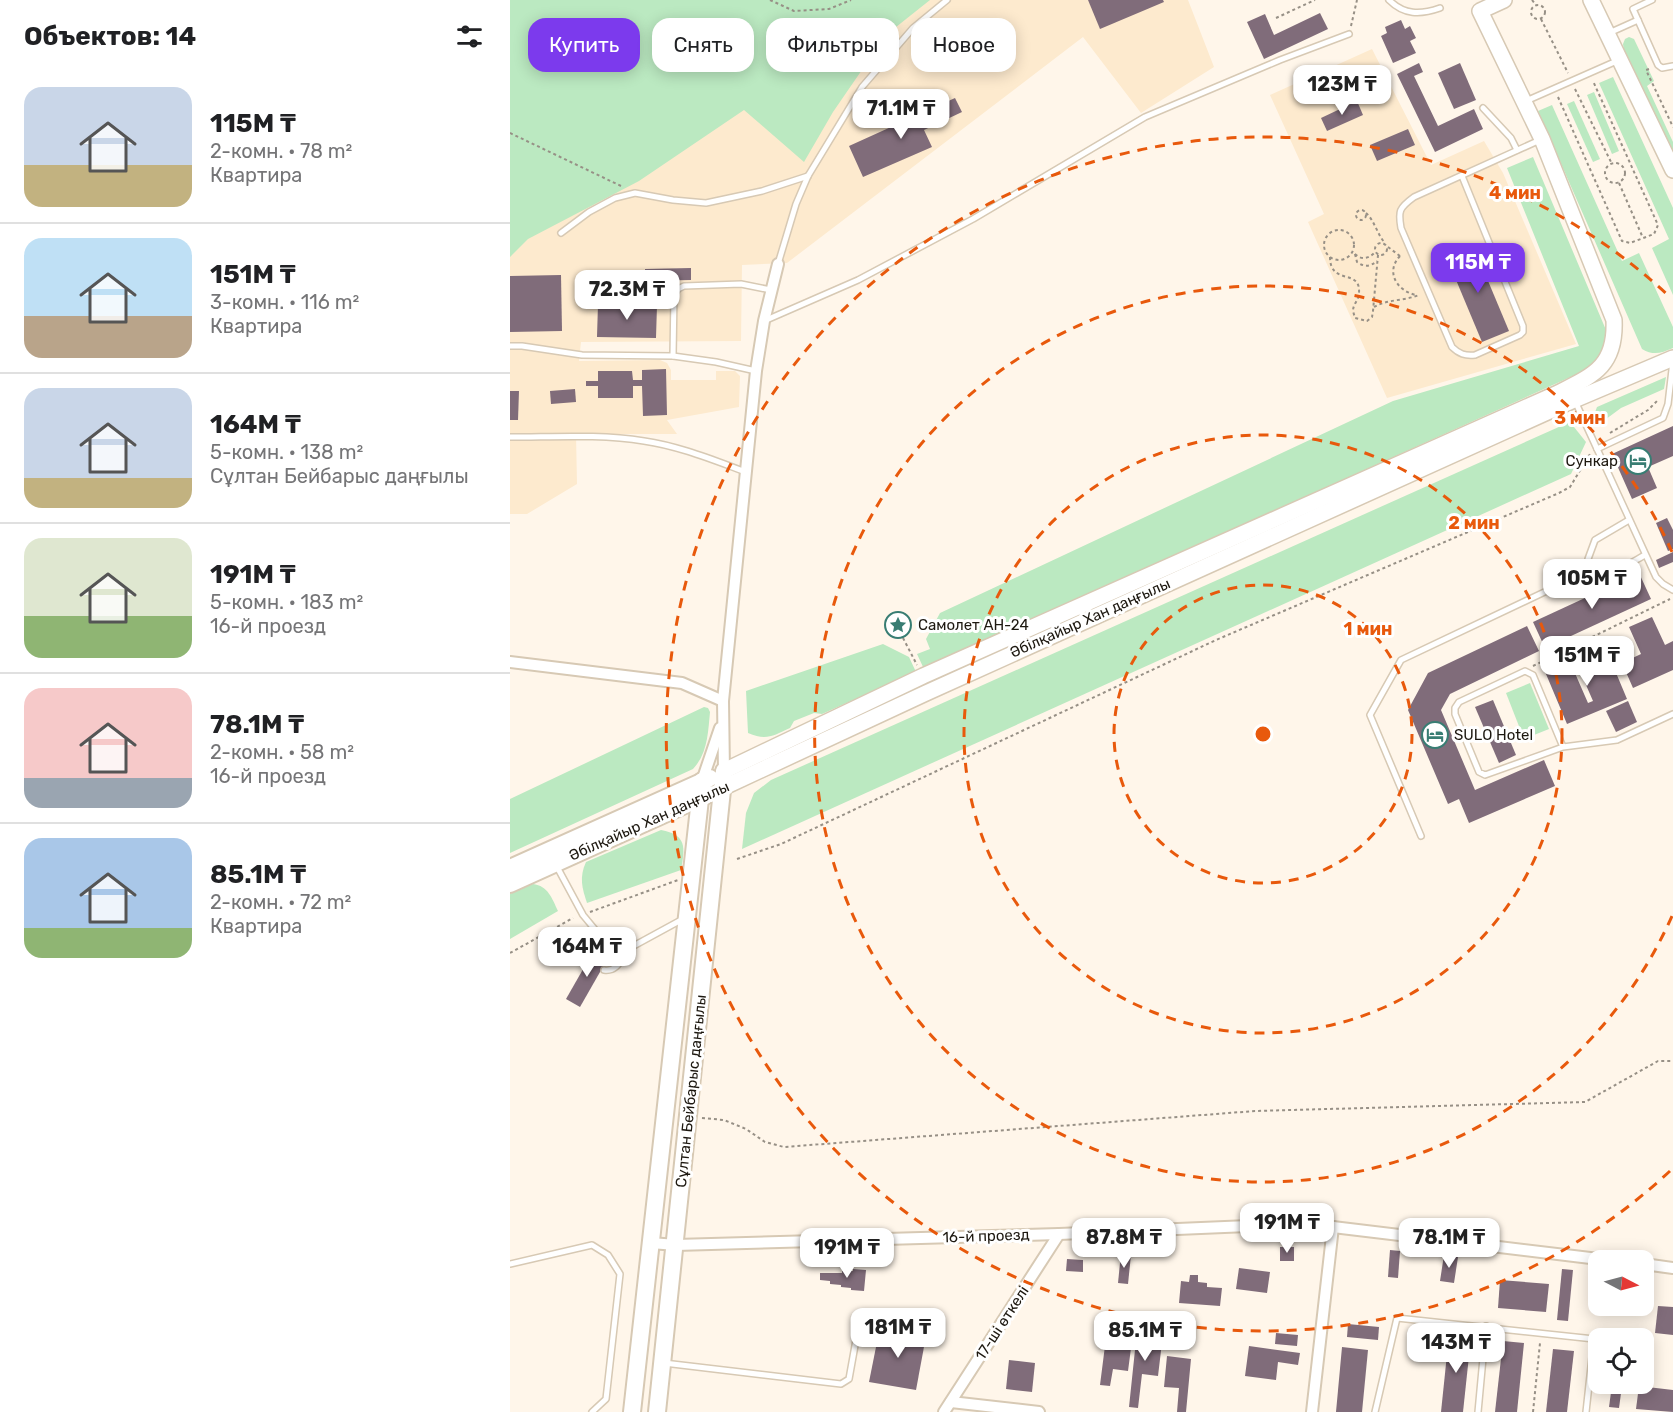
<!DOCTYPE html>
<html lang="ru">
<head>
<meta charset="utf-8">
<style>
  :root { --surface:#fff; --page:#f6f6f6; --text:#202124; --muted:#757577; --line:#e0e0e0; --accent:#7c3aed }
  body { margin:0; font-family:Rubik,sans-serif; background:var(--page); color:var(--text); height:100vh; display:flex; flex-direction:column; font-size:22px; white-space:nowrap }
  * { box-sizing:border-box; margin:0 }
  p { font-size:20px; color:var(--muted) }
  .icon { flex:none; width:33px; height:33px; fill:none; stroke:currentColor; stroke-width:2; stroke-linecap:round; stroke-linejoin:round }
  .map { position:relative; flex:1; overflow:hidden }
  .side { display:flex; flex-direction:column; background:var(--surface); width:510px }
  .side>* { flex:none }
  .banner { position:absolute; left:18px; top:18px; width:570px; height:54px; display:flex; gap:12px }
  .needle { width:39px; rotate:96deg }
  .controls { position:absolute; left:1078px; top:1250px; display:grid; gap:12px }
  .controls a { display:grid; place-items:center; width:66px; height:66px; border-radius:12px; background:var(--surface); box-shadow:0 3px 15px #0003; font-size:30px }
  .price { position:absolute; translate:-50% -51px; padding:0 14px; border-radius:12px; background:#fff; color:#222; font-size:20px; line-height:39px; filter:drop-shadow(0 2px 3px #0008) }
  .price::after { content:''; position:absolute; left:50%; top:36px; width:18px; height:14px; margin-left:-9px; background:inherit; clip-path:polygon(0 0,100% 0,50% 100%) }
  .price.selected { background:var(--accent); color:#fff }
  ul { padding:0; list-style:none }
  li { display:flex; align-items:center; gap:18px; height:150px; padding:0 24px }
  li+li { border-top:2px solid var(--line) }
  li span { display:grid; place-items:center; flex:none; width:168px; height:120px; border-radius:18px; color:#555 }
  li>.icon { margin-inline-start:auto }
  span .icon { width:72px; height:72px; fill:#fffc; stroke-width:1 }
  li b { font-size:26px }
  h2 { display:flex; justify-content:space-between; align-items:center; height:72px; padding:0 24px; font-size:26px }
  .chip { padding:0 21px; border-radius:18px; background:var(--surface); box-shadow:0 3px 15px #0003; font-size:21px; line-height:54px }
  .chip.selected { background:var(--accent); color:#fff }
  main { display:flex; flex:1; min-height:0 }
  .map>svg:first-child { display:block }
  .built { fill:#fdeace }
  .green { fill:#bbe9c1 }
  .building { fill:#806c7a }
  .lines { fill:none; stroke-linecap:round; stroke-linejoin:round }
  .lane-casing { stroke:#d7c9b4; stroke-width:8 }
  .street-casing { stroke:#d7c9b4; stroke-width:14 }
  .secondary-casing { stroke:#d7c9b4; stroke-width:18 }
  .primary-casing { stroke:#d7c9b4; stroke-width:20 }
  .path { stroke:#979086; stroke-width:2; stroke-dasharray:3 3; stroke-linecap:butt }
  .lane { stroke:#fff; stroke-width:5 }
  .street { stroke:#fff; stroke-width:10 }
  .secondary { stroke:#fff; stroke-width:15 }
  .primary { stroke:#fff; stroke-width:16 }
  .ring { fill:none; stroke:#e8590c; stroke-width:3; stroke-dasharray:10 8 }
  .labels { text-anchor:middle; stroke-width:6; stroke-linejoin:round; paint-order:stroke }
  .poi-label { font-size:15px; fill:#1d1810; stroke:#fff; text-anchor:start }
  .street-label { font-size:15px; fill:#1d1810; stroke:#fff }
  .centre { fill:#e8590c; stroke:#fff; stroke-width:3 }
  .ring-label { font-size:18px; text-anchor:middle; font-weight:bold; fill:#e8590c; stroke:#fff; stroke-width:6; stroke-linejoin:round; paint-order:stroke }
</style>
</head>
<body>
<main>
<section class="side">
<h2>Объектов: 14<svg class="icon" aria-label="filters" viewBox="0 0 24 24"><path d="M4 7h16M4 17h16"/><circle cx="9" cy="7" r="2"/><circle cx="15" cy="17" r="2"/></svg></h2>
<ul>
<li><span style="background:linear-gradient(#c9d6e8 65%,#c2b280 0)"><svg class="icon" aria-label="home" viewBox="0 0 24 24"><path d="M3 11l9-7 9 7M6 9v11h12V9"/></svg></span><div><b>115M ₸</b><p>2-комн. · 78 m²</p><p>Квартира</p></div></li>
<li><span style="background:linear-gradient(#bfe0f5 65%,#b9a48a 0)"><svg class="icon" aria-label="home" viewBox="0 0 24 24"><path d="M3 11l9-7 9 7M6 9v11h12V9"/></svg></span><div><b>151M ₸</b><p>3-комн. · 116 m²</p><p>Квартира</p></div></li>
<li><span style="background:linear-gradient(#c9d6e8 75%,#c2b280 0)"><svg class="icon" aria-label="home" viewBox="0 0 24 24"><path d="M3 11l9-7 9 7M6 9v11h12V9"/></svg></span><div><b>164M ₸</b><p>5-комн. · 138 m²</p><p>Сұлтан Бейбарыс даңғылы</p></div></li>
<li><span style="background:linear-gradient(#dfe7d0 65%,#8fb573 0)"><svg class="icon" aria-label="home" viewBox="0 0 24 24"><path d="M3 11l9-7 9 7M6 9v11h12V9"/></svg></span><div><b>191M ₸</b><p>5-комн. · 183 m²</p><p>16-й проезд</p></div></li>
<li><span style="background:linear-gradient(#f6c9c9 75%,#9aa5b1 0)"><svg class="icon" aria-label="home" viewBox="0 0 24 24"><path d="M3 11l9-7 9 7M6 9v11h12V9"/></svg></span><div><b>78.1M ₸</b><p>2-комн. · 58 m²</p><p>16-й проезд</p></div></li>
<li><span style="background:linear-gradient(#a9c7e8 75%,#8fb573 0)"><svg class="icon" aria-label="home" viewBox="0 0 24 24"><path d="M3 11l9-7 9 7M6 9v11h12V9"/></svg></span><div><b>85.1M ₸</b><p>2-комн. · 72 m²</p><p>Квартира</p></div></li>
</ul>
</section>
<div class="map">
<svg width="1163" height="1412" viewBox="0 0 1163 1412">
  <rect width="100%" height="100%" fill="#fff6ea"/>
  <g class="built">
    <polygon points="0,0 678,0 704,67 631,113 573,37 277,263 232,265 231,341 71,342 69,361 150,360 157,363 161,370 161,380 206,380 206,371 225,371 230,376 229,407 157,420 167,434 66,434 67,484 17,514 0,514"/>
    <polygon points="862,49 921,165 974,141 993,173 1066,344 877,398 798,222 814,214 760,95"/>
  </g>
  <g class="green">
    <polygon points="0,0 420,0 376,35 323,112 294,162 234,110 129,181 18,239 0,257"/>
    <polygon points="1119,37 1124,39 1144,81 1137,86 1163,142 1163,154 1114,51 1113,44 1115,39"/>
    <polygon points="1103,77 1163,208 1163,295 1142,248 1159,239 1089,83"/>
    <polygon points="1084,92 1109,151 1102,154 1077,95"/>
    <polygon points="1064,101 1090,159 1083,162 1057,104"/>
    <path d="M1042,105l70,156 17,-8 34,74v21c-12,5 -19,8 -31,1l-104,-238z"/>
    <path d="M1023,157l73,173c2,27 -9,32 -31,45l-651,294 -7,-15 13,-5 -4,-10 14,-26 453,-212 186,-55 -72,-178z"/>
    <polygon points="1156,377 1154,389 1111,408 1088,425 1084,415 1087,407"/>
    <polygon points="1060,422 1076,442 1061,474 232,849 236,813 244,793 261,780"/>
    <path d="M373,644l26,13 7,15 -94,42 -8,-1 -20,8 -4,7c-17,8 -24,13 -42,5l-2,-42z"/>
    <polygon points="1020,683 1039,729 1014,739 996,693"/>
    <path d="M194,707l4,1 2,4c-2,20 -2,41 -17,57l-183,84v-54z"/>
    <path d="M151,830c26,5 24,17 20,40l-94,33c-5,-15 -8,-26 -1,-41z"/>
    <path d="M23,884c15,2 19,14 25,27l-48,28v-45z"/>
  </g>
  <g class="building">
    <polygon points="578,0 653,0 654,2 590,29"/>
    <polygon points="810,13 818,29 754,59 737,22 755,14 764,35"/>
    <polygon points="891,20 895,29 900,26 906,38 900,41 906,53 883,63 871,36 877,33 875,27"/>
    <polygon points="909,63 913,72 904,76 928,126 964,109 973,129 925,152 887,74"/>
    <polygon points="950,63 966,100 944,109 928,73"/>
    <polygon points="445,98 452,112 414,130 422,147 353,177 339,146"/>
    <polygon points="847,101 853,115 817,131 811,118"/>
    <polygon points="898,129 905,145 867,161 860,145"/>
    <polygon points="963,245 999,331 972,342 936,256"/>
    <polygon points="181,268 181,280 135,281 135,269"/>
    <polygon points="51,275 52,331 0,332 0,276"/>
    <polygon points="88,304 147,305 146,338 87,337"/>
    <polygon points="156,369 157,415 133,416 132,386 123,386 123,398 88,398 88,386 76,386 76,381 88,381 88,371 122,371 123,380 132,380 132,370"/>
    <polygon points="65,389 66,402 41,404 40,391"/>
    <polygon points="0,391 9,391 8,420 0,420"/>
    <polygon points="1163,426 1163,456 1138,467 1147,488 1122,499 1102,454"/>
    <polygon points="1157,518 1163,530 1163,549 1158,551 1146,523"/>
    <polygon points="1163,552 1163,562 1149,568 1146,560"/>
    <polygon points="1129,573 1141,599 1035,648 1023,622"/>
    <polygon points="1142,617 1155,645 1163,641 1163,670 1123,688 1112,663 1131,654 1119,627"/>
    <polygon points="1017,626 1029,651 940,694 931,710 965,790 1034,760 1045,786 959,823 949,799 938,804 898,710 918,673"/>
    <polygon points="1096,649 1117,699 1057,724 1036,674 1061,664 1078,703 1083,701 1066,662"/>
    <polygon points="983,700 1006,755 989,763 965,707"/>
    <polygon points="1118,701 1127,722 1106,732 1096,711"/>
    <polygon points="84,950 98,958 70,1007 56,999"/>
    <rect x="770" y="1247" width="14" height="14"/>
    <polygon points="880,1250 890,1251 888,1278 878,1277"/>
    <polygon points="611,1253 621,1255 618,1284 608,1283"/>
    <polygon points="934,1255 948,1257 944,1283 930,1281"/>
    <polygon points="557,1259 573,1260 573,1272 556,1271"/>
    <polygon points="729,1268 760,1272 757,1293 726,1289"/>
    <polygon points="343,1269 356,1270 354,1291 341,1290 341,1288 331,1287 331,1285 320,1284 320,1281 310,1280 310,1273 332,1273 332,1271 343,1271"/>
    <polygon points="1052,1269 1063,1270 1058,1321 1047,1320"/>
    <polygon points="680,1275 688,1275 688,1282 697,1283 697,1287 712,1288 710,1306 669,1303 671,1281 679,1282"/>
    <polygon points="990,1280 1039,1284 1036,1312 988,1308"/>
    <polygon points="1148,1306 1163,1307 1163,1335 1145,1333"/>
    <polygon points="838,1324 869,1327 868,1340 837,1337"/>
    <polygon points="370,1327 416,1336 406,1390 359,1382"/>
    <polygon points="597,1330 623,1333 618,1371 603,1369 600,1386 590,1385"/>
    <polygon points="627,1331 653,1334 648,1376 632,1374 628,1408 619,1407"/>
    <polygon points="766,1333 788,1335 787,1346 765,1344"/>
    <polygon points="939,1335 961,1337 953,1412 931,1412"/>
    <polygon points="993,1341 1014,1343 1007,1412 985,1412"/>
    <polygon points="739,1346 790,1353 788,1365 768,1362 766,1380 735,1376"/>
    <polygon points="832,1347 858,1350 852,1412 826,1412"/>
    <polygon points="1043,1349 1064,1351 1057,1412 1036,1412"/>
    <polygon points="657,1356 681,1359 676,1412 667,1412 669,1388 654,1387"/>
    <polygon points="499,1360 525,1363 522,1392 496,1389"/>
    <polygon points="1102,1385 1112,1386 1109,1408 1099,1407"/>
    <polygon points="1129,1386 1163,1390 1163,1412 1126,1409"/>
  </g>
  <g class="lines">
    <defs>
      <g id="lane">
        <path d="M879,0c15,15 31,15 51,8"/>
        <polyline points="1142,0 1123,9 1148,65 1152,68 1163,66"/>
        <polyline points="1099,33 1128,20"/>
        <polyline points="1016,101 1109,60"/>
        <polyline points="973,108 1001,138 1007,150"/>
        <path d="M952,176l61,150v6l-3,3 -45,20c-10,1 -16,-1 -23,-8l-51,-119c-3,-17 -2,-20 13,-31l126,-57"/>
        <polyline points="51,233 79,212 105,198 125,193 163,200 196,203 252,191 298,176"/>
        <polyline points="268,264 286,204 298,176 352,87 403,28 437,0"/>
        <polyline points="254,321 348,280 463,219 635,117 770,60 839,34"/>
        <polyline points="0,346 12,346 72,355 163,356 206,362 246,371"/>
        <polyline points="163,356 164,295 168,289 174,286 231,284 261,290"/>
        <polyline points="1065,401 1146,577 1153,584 1163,590"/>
        <path d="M0,437c44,0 90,-3 134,4 35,5 69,19 102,31"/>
        <polyline points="1087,449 1153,418 1158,404 1163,361"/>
        <polyline points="1083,569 1078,559 1085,540 1119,520"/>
        <polyline points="1053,747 1023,675 1015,671 949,702 945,708 945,714 969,772 975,775 1053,747 1107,740 1163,714"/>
        <path d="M911,836l-51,-121 31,-55 192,-91c16,10 37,-6 52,-14"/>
        <polyline points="46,865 73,915 87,932 118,949 173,919"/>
        <polyline points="76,960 77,948 87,932"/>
        <path d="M94,970c14,2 17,-11 24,-21"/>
        <polyline points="0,1264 82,1245 98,1255 110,1274 96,1399 82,1412"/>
        <polyline points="154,1363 331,1384 339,1379 346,1340"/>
        <polyline points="865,1412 887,1318 1084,1339 1076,1412"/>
        <polyline points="968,1412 976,1326"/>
      </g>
      <g id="street">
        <polyline points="0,662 172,683 213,701"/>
        <polyline points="214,771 213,701 246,371 254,321 268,264"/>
        <polyline points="192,781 210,728"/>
        <polyline points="141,1243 166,1245 549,1234 787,1224 823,1227 1097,1260"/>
        <polyline points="1134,1264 1163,1268"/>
        <polyline points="441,1402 529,1412"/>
        <polyline points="434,1412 549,1234"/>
        <polyline points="802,1412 823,1227"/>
      </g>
      <g id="secondary">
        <polyline points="1081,0 1163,170"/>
        <path d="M214,771l199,-95 635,-283c36,-18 58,-27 56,-73l-72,-181 -62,-128 24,-11"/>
        <polyline points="212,788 416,693 1064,400 1163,358"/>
      </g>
      <g id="primary">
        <polyline points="0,868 200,778"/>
        <polyline points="0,884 199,794"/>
        <polyline points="122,1412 192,781"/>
        <polyline points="147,1412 214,771"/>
      </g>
    </defs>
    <use href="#lane" class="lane-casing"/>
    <use href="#street" class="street-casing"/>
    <use href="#secondary" class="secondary-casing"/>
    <use href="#primary" class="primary-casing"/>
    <g class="path">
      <polyline points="260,0 284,11 319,9 341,0"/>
      <polyline points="1022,0 1026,5"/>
      <circle cx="1028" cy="12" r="7"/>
      <polyline points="766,18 805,0"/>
      <polyline points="1031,19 1058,73"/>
      <polyline points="841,26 847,0"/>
      <polyline points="1139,69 1136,70 1163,127"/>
      <polyline points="1065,89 1102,164"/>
      <polyline points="1048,97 1112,241 1120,243 1144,234 1148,225 1083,81"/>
      <polyline points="0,133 111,186"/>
      <circle cx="1105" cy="173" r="10"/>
      <polyline points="1109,183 1133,238"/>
      <circle cx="851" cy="215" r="5"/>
      <path d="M856,213c8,7 11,20 18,29"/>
      <circle cx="829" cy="245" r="15"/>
      <circle cx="871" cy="249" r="6"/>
      <polyline points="878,247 890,256"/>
      <path d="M845,254l2,8c7,5 13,5 20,-1"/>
      <path d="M845,254c7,7 15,4 20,-2"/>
      <path d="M890,256c-15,16 -3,35 16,39"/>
      <path d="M820,257c0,29 31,11 29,36 0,7 -6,11 -6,18l2,7 12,3 5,-4 1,-6 5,-56"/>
      <path d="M864,307c14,-8 30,-6 45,-12"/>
      <polyline points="1100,433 1138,410 1149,399"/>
      <polyline points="393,638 407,665"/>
      <polyline points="1023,666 1160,599"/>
      <polyline points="227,859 271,844 706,640 1049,493 1060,487 1080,454"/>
      <polyline points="80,912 168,880"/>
      <polyline points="0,953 63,918"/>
      <polyline points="192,1118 214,1120 236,1129 255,1142 274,1147 745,1111 1075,1102 1148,1061 1163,1061"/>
      <polyline points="1023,1412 1030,1343"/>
    </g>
    <use href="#lane" class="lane"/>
    <use href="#street" class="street"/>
    <use href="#secondary" class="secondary"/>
    <use href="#primary" class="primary"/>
  </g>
  <g class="ring">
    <circle cx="753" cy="734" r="149"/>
    <circle cx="753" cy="734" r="299"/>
    <path d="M1162 916A448 448 0 1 1 1162 552"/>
    <path d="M1160 1171A597 597 0 1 1 1160 297"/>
  </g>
  <defs>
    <symbol id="hotel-ring" viewBox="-11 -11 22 22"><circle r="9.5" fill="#fff" stroke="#387d73" stroke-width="1.5"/><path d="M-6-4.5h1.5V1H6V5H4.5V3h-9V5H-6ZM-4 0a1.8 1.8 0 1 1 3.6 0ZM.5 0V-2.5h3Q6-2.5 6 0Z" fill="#387d73"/></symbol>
    <symbol id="sight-ring" viewBox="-11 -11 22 22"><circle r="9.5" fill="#fff" stroke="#387d73" stroke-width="1.5"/><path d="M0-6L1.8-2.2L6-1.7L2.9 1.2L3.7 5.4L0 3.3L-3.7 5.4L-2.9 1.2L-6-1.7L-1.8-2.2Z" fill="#387d73"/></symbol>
  </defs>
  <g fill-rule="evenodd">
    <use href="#hotel-ring" x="1113" y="446" width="30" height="30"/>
    <use href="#sight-ring" x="373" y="610" width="30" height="30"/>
    <use href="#hotel-ring" x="910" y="720" width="30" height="30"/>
  </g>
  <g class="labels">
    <g class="poi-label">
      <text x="1108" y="466" text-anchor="end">Сункар</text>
      <text x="408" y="630">Самолет АН-24</text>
      <text x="944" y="740">SULO Hotel</text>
    </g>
    <g class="street-label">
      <text transform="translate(580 618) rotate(-24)" y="5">Әбілқайыр Хан даңғылы</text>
      <text transform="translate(139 821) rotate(-24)" y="5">Әбілқайыр Хан даңғылы</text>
      <text transform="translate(181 1091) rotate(-84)" y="5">Сұлтан Бейбарыс даңғылы</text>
      <text transform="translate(476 1236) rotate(-2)" y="5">16-й проезд</text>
      <text transform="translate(492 1323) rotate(-57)" y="5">17-ші өткелі</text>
    </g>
  </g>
  <circle cx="753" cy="734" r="9" class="centre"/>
  <g class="ring-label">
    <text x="1005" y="199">4 мин</text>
    <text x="1070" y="424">3 мин</text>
    <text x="964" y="529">2 мин</text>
    <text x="858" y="635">1 мин</text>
  </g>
</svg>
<div class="controls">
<a><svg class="needle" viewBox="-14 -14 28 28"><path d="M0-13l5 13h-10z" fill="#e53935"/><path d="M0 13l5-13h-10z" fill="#757577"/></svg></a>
<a><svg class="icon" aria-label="locate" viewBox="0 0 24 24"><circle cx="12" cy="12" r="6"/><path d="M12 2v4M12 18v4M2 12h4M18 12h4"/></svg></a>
</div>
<b class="price" style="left:832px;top:116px">123M ₸</b>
<b class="price" style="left:391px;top:140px">71.1M ₸</b>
<b class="price selected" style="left:968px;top:294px">115M ₸</b>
<b class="price" style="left:117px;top:321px">72.3M ₸</b>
<b class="price" style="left:1082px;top:610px">105M ₸</b>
<b class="price" style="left:1077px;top:687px">151M ₸</b>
<b class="price" style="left:77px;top:978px">164M ₸</b>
<b class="price" style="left:777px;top:1254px">191M ₸</b>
<b class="price" style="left:614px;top:1269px">87.8M ₸</b>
<b class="price" style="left:939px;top:1269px">78.1M ₸</b>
<b class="price" style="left:337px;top:1279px">191M ₸</b>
<b class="price" style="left:388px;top:1359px">181M ₸</b>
<b class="price" style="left:635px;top:1362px">85.1M ₸</b>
<b class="price" style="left:946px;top:1374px">143M ₸</b>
<div class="banner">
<a class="chip selected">Купить</a>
<a class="chip">Снять</a>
<a class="chip">Фильтры</a>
<a class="chip">Новое</a>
</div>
</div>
</main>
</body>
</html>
